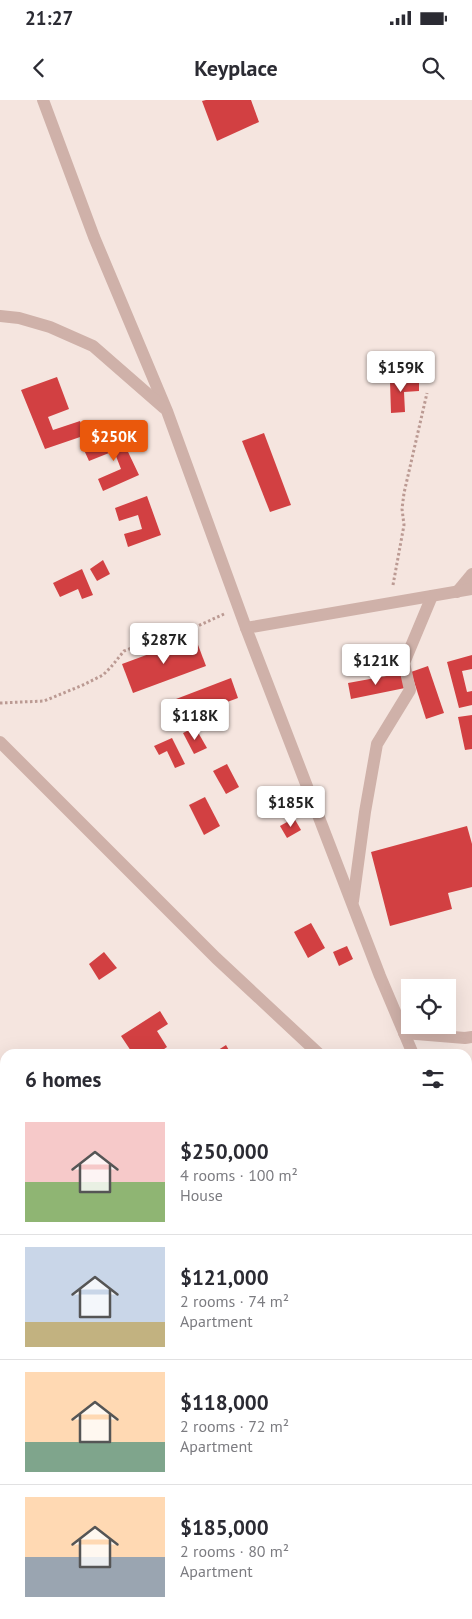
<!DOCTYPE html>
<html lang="en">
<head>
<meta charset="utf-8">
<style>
  :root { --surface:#fff; --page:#f2f2f3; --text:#2b2b33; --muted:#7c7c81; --line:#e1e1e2; --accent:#ea580c }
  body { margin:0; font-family:"PT Sans",sans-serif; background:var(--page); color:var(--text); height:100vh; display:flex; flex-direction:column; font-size:19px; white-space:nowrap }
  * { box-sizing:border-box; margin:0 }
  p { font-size:16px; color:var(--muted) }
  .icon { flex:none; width:28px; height:28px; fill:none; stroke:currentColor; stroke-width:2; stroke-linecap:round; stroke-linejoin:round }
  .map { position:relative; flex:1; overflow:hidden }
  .panel { position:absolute; left:0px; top:949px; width:472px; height:571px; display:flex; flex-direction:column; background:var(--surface); border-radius:15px 15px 0 0; box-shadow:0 5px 20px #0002 }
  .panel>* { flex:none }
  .tools { position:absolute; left:401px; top:879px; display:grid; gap:10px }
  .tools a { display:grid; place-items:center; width:55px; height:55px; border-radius:0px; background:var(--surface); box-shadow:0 5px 20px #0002; font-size:25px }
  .price { position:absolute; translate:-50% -42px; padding:0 11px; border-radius:5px; background:#fff; color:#222; font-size:16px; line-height:32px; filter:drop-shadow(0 1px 2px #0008) }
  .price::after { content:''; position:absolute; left:50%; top:30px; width:15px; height:11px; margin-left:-8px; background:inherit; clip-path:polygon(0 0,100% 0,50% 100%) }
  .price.on { background:var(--accent); color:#fff }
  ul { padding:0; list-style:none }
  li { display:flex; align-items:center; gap:15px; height:125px; padding:0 25px }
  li+li { border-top:1px solid var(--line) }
  li span { display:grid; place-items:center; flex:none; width:140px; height:100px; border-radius:0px; color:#555 }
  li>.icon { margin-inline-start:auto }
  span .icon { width:60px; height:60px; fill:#fffc; stroke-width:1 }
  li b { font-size:21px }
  h2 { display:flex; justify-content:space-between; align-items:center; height:60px; padding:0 25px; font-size:21px }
  .status { display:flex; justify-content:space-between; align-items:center; height:35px; padding:0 25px; background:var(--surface); direction:ltr }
  .status svg { height:14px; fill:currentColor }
  header { display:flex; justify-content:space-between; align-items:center; height:65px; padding:0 25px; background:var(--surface); font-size:22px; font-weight:800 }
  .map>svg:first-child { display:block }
  .building { fill:#d24042 }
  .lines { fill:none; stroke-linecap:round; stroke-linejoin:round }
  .path { stroke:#bb9a93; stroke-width:3; stroke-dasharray:2.5 2.5; stroke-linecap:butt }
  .minor { stroke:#cfb1a9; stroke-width:12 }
</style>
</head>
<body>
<div class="status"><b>21:27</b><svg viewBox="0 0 49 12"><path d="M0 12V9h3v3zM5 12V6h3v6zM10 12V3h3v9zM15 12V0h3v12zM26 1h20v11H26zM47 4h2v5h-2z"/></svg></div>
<header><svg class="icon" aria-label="back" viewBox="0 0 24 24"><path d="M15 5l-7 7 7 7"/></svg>Keyplace<svg class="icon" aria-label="search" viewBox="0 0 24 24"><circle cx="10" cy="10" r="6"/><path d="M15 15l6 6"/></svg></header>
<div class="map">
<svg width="472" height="1519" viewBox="0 0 472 1519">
  <rect width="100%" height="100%" fill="#f5e5df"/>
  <g class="building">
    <polygon points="206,0 251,0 259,22 217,41 202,1"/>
    <polygon points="57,277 69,309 48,317 53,330 80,321 86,335 45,349 21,290"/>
    <polygon points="419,279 419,291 404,292 405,312 391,313 390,281"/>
    <polygon points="264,333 291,405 270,412 242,341"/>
    <polygon points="120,335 139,375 103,391 98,379 121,369 114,351 89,361 84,350"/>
    <polygon points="147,396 161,435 128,447 124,434 142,429 138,415 119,421 115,408"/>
    <polygon points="103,460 110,474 97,481 90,469"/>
    <polygon points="82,469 93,495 82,499 78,489 60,497 53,483"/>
    <polygon points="195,537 206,566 133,593 122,564"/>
    <polygon points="472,555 472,569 462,571 467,592 472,591 472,605 459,608 447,562"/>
    <polygon points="428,566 444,613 426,619 411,572"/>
    <polygon points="403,573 405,588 351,599 348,583"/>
    <polygon points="231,578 238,598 184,618 176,599"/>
    <polygon points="472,615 472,649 465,650 458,617"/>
    <polygon points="195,627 207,648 194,654 183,633"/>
    <polygon points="172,638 185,664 175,668 167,651 159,655 154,646"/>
    <polygon points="227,664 239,687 226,694 213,671"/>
    <polygon points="205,697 220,726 204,735 189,705"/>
    <polygon points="294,718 301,730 287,738 280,726"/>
    <polygon points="467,726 472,744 472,787 448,793 452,809 390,826 371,752"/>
    <polygon points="311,823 325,848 308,858 294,832"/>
    <polygon points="347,846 353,859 339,866 333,852"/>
    <polygon points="104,852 117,868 99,880 89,864"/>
    <polygon points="160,911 168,924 157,931 167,947 157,954 133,954 121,936"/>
    <polygon points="226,945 231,954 212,954"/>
    <polygon points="174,949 177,954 165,954"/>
    <polygon points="5,1273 5,1287 0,1290 0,1275"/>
    <polygon points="468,1326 472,1337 472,1355 468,1357"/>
  </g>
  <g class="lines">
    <g class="path">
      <polyline points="393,485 404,425 402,409 404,393 427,293"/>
      <polyline points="0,603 44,601 83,585 103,575 111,567 124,551 137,546 176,536 224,514"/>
      <polyline points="468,1196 472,1194"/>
      <polyline points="409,1515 411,1519"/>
    </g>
    <g class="minor">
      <polyline points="43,0 94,137 167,311 246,528 380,876 413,954"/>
      <polyline points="0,216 19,218 50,227 93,246 164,308"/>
      <polyline points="457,492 472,474"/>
      <polyline points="246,528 472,489"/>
      <polyline points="0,642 216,858 319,954"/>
      <polyline points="353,801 365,712 377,644 410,590 404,563 432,496"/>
      <polyline points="404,933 465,938 472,937"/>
      <polyline points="468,1075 472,1086"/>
      <polyline points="468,1093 472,1097"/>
      <polyline points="0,1098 5,1109"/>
      <polyline points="147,1515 148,1519"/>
    </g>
  </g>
</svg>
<div class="tools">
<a><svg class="icon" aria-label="locate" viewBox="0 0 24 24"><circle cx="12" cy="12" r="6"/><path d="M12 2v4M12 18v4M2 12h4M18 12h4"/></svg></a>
</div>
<b class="price" style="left:401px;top:293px">$159K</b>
<b class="price on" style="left:114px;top:362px">$250K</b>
<b class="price" style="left:164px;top:565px">$287K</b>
<b class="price" style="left:376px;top:586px">$121K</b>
<b class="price" style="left:195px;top:641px">$118K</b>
<b class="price" style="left:291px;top:728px">$185K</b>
<section class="panel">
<h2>6 homes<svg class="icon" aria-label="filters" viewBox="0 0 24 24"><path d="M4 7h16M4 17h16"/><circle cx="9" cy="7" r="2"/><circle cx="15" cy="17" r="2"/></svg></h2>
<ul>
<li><span style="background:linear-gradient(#f6c9c9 60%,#8fb573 0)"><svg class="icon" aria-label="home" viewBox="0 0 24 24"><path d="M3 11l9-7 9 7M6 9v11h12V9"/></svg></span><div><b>$250,000</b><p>4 rooms · 100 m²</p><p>House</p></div></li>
<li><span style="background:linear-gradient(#c9d6e8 75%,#c2b280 0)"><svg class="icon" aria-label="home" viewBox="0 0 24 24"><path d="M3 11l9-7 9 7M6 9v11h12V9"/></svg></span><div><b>$121,000</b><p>2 rooms · 74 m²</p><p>Apartment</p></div></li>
<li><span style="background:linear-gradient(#ffd9b3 70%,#7fa58c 0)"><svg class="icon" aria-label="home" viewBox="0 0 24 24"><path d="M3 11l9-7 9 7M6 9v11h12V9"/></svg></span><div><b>$118,000</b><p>2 rooms · 72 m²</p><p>Apartment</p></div></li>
<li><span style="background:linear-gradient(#ffd9b3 60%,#9aa5b1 0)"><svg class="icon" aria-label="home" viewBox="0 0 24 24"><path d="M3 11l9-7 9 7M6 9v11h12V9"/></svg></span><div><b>$185,000</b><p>2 rooms · 80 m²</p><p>Apartment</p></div></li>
</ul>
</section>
</div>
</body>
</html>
